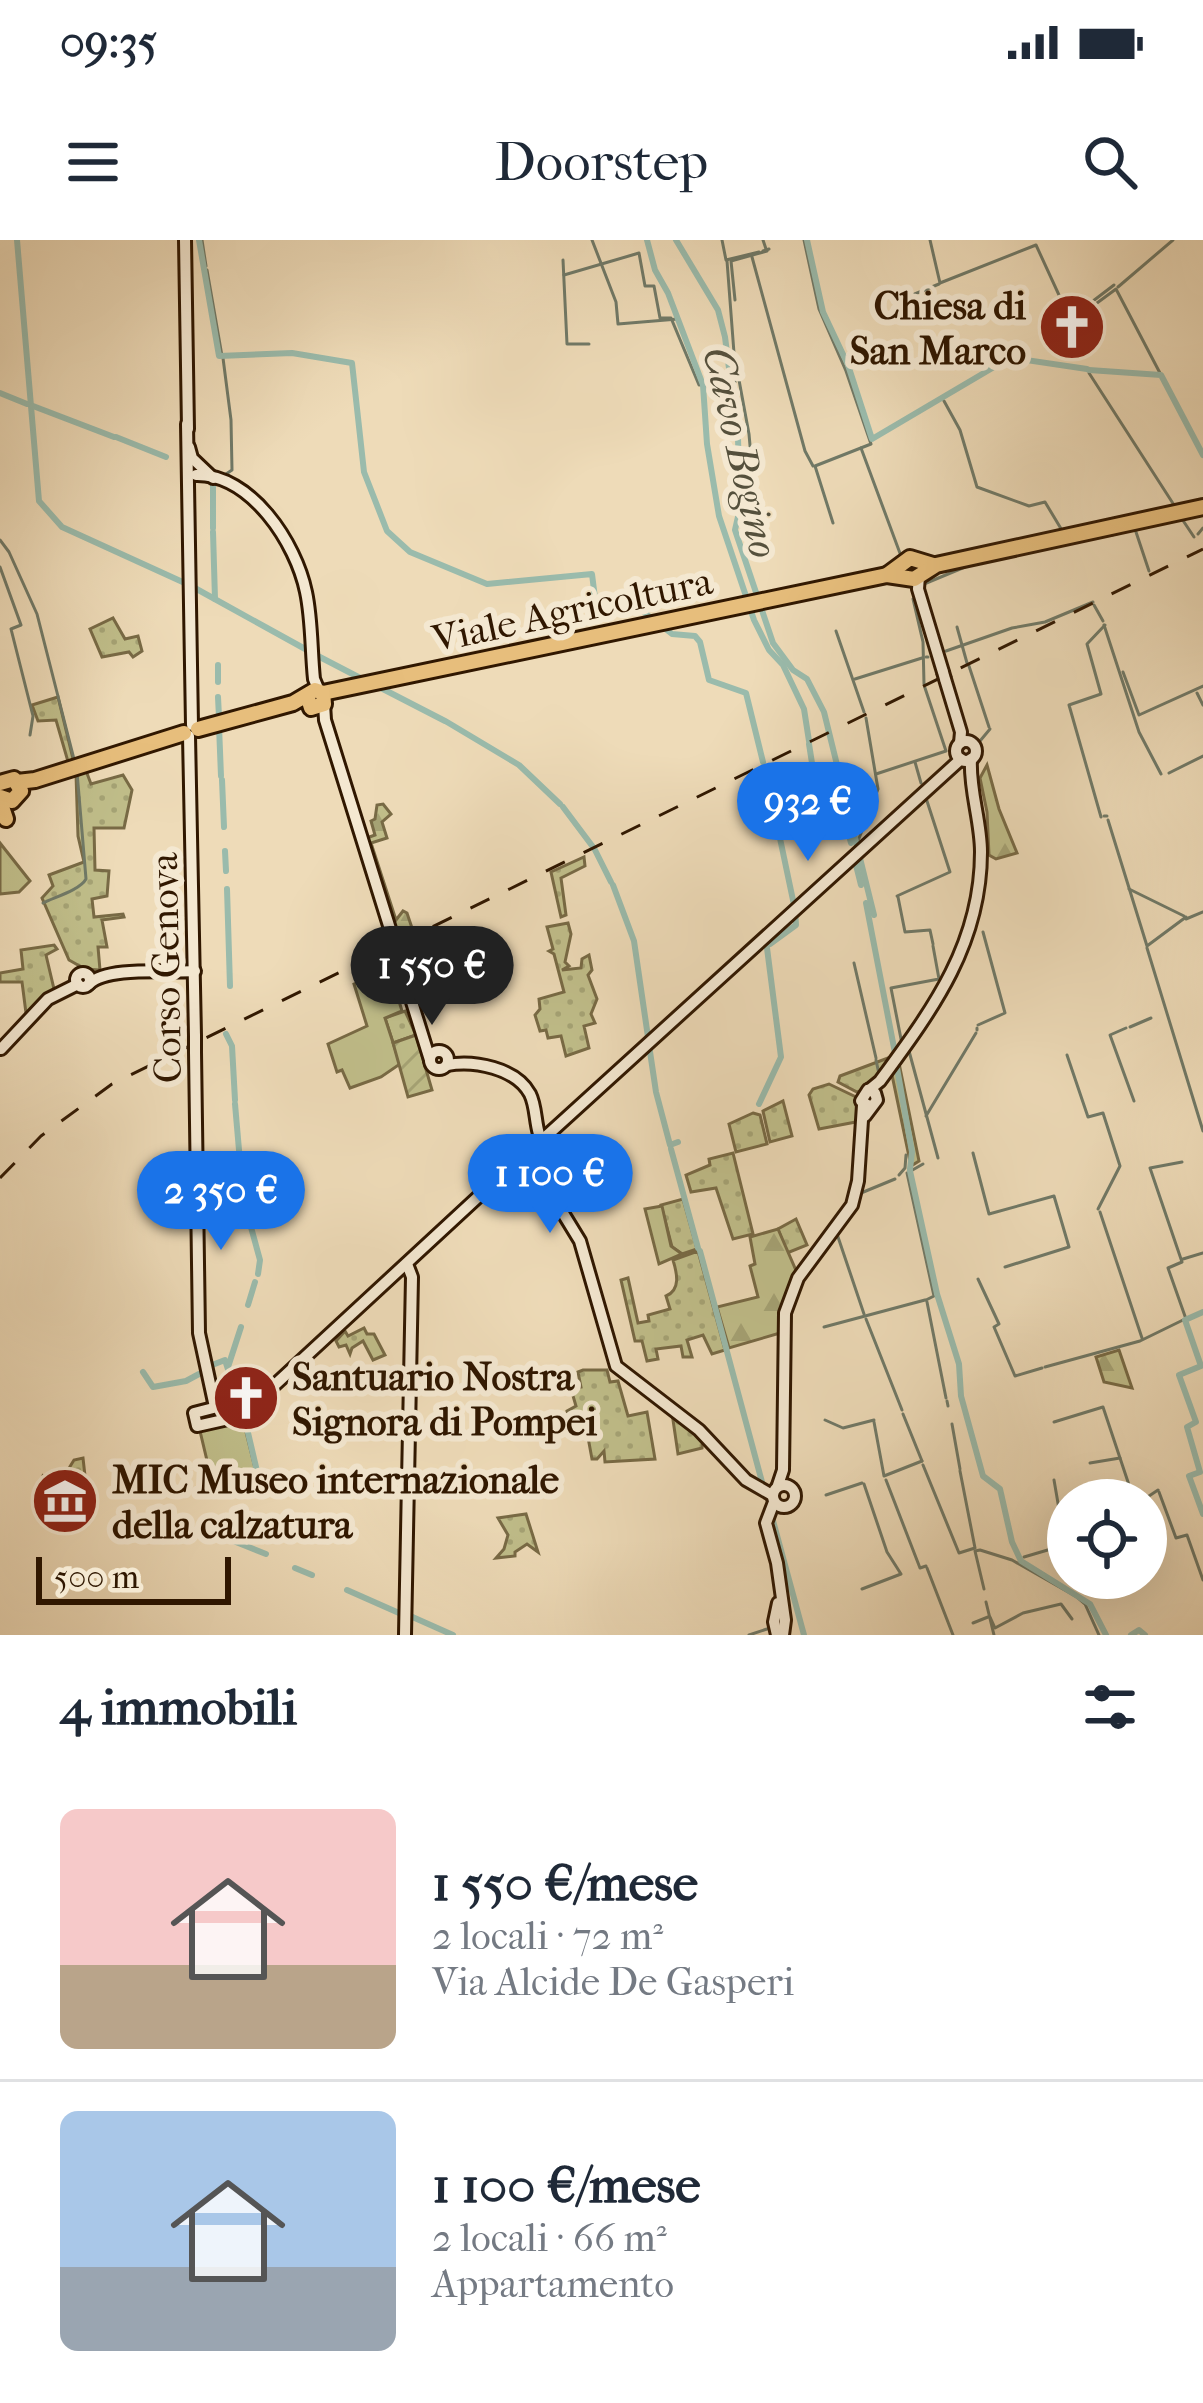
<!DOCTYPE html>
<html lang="it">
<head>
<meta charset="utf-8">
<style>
  :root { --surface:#fff; --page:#f6f6f7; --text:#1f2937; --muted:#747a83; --line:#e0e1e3; --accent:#1a73e8 }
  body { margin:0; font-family:"IM FELL French Canon",serif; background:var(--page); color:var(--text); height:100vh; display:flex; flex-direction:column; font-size:45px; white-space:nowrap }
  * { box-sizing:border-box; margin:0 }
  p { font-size:39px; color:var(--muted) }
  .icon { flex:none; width:66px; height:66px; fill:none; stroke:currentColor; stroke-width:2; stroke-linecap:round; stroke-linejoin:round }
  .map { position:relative; height:1395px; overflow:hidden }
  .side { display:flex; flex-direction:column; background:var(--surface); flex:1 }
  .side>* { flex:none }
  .buttons { position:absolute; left:1047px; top:1239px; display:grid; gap:24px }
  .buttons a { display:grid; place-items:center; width:120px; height:120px; border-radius:50%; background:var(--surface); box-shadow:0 12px 48px #0002; font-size:60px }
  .scale { position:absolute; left:36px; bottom:30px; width:195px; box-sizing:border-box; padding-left:12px; border:6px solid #301700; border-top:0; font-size:33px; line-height:42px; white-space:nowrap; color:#301700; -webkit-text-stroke:9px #f4e8d1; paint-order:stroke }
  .price { position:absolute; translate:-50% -102px; padding:0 27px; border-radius:42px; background:var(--accent); color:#fff; font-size:39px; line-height:78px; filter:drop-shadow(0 3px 6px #0008) }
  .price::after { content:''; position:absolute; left:50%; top:72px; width:36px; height:27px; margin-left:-18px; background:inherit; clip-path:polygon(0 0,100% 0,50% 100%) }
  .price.active { background:#222; color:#fff }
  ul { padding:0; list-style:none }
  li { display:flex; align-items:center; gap:36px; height:300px; padding:0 60px }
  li+li { border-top:3px solid var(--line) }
  li span { display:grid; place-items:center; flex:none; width:336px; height:240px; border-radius:18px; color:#555 }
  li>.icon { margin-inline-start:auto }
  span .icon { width:144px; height:144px; fill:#fffc; stroke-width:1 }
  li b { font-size:51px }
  h2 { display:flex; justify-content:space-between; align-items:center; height:144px; padding:0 60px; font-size:51px }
  .status { display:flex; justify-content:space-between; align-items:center; height:84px; padding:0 60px; background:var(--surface); direction:ltr }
  .status svg { height:33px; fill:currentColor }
  header { display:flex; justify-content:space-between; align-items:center; height:156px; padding:0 60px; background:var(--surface); font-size:54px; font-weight:600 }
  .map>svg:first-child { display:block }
  .grass { fill:url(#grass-dots); stroke:#786a45; stroke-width:3 }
  .forest { fill:url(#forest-firs); stroke:#786a45; stroke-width:3 }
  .park { fill:#c0be8a; stroke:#786a45; stroke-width:3 }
  .garden { fill:url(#garden-furrows); stroke:#786a45; stroke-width:3 }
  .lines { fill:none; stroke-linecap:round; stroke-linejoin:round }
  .stream { stroke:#707967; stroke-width:3 }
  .canal { stroke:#9abbac; stroke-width:6 }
  .secondary-casing { stroke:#301700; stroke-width:16 }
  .primary-casing { stroke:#301700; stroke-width:20 }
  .secondary { stroke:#f4e8d1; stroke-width:10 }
  .primary { stroke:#e7be7c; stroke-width:14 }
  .rail { stroke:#301700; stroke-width:3; stroke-dasharray:21 21; stroke-linecap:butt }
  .secondary-bridge-casing { stroke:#301700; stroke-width:16; stroke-linecap:butt }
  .secondary-bridge { stroke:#f4e8d1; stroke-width:10 }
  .labels { text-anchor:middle; stroke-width:12; stroke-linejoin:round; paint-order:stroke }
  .poi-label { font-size:39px; font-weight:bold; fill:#301700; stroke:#f4e8d1; text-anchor:start }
  .street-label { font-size:39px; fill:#301700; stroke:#f4e8d1 }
  .water-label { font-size:42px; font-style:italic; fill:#55503c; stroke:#f4e8d1 }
</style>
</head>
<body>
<div class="status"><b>09:35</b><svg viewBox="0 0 49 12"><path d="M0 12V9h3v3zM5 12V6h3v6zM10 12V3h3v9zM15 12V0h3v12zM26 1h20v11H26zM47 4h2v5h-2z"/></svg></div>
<header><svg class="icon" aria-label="menu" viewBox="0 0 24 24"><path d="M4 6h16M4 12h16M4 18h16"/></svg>Doorstep<svg class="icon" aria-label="search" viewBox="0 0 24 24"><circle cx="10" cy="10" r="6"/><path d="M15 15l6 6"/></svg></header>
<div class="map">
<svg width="1203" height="1395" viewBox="0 0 1203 1395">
  <defs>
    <pattern id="grass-dots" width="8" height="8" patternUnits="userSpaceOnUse" patternTransform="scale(3)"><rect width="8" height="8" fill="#c0be8a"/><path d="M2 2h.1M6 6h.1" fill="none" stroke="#a5a375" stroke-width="1.8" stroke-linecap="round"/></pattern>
    <pattern id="forest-firs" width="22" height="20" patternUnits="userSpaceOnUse" patternTransform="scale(3)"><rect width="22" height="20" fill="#c0be8a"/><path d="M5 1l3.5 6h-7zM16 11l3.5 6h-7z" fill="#a5a375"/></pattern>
    <pattern id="garden-furrows" width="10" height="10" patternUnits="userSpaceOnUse" patternTransform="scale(3)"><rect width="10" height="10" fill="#c0be8a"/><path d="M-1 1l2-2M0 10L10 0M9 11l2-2" fill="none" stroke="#a5a375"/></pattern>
  </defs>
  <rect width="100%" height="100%" fill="#eedbb8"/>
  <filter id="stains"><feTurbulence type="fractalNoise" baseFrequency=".00167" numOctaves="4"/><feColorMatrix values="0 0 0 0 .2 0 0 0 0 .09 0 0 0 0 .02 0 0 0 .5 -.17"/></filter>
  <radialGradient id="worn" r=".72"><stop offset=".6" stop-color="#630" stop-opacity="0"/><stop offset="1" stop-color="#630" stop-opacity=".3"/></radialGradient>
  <g class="grass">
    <polygon points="113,378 125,399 138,396 142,411 133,417 129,412 102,417 90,389"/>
    <polygon points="58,457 74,523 69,525 56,480 38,481 32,465"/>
    <polygon points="85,528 91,544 123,535 132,550 124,588 94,588 95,630 109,631 107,656 92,659 94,677 123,674 124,677 102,680 107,707 98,707 100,730 85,729 69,720 42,658 53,646 49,635 84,622 78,596 76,534"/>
    <polygon points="584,617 585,626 561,638 566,675 561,677 551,632"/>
    <polygon points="568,683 571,694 565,722 569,726 562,730 581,728 582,719 589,715 592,730 588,735 597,759 591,774 595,783 584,786 589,808 566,816 561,796 548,798 546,790 540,791 535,775 540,769 539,759 564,752 554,714 549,711 553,709 547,687"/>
    <polygon points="493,702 505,738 471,749 466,729 485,724 483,716 492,713 490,703"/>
    <polygon points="54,705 57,709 46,715 54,749 26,773 22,742 0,742 0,733 23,729 21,710"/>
    <polygon points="451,712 459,712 464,734 456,737 458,749 439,755 432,730 454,724"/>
    <polygon points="405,771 416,795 393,803 385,778"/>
    <polygon points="896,815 872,847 857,852 838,842 840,836"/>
    <polygon points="829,844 856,857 861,881 819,889 809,855 813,849"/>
    <polygon points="783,861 792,896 770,902 763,871"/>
    <polygon points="753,873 760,875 767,904 736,912 729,884"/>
    <polygon points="733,913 753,994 733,999 716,948 691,952 686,935 710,925 709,919"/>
    <polygon points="683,959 697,1009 682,1014 672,1007 661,965"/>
    <polygon points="796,979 807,1005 787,1013 778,989"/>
    <path d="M698,1011l27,99 -13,4 -9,-19 -16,5 5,17h-9l-2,-11 -25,3 2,10 -11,2 -5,-20h-7l-14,-61 7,-2 10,45 11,-2 -1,-6 22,-6 -4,-13c15,-6 11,-23 7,-36z"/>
    <polygon points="364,1088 367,1094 374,1094 385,1115 373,1120 363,1101 352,1108 350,1114 346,1105 339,1107 336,1101 345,1091 348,1096"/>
    <polygon points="583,1130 607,1130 610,1142 618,1141 628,1176 647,1172 655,1219 605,1222 604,1211 597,1219 592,1219 585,1181 569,1181 567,1171 576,1166 571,1149 581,1147 578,1132"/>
    <polygon points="672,1173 703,1196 702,1208 678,1214"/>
    <polygon points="83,1218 85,1236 66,1253 57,1255 56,1247 52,1258 38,1253 43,1236 58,1246 74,1220"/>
    <polygon points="526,1274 538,1312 527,1304 515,1312 515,1316 496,1318 504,1309 508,1295 498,1278"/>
  </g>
  <g class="forest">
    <polygon points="987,525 999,569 1017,613 996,619 989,615 987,572 980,538"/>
    <polygon points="383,564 391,574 382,582 387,598 371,603 396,680 403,671 407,673 413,691 395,699 364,599 375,595 371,581 375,579 377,565"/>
    <polygon points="899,823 919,921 911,926 892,835"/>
    <polygon points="662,966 671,1006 682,1014 659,1024 645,969"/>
    <polygon points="778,989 798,1035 780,1093 729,1108 717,1067 758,1057 750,1026 755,1024 750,997"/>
    <polygon points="1119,1110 1132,1148 1104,1142 1096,1117"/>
  </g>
  <g class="park">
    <polygon points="0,603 30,641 19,652 0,654"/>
    <polygon points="389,728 402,771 385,778 400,824 381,837 350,848 342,830 337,832 328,804 367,786 354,744"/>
    <polygon points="243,1180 259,1244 215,1254 200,1191"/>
  </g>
  <polygon class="garden" points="416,795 432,850 408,857 393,803"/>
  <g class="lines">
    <g class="stream">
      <polyline points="202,0 206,26"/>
      <polyline points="592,0 616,62 618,84 678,79"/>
      <polyline points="722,0 726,20 759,12"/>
      <polyline points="763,0 766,9"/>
      <polyline points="804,0 819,69 846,131 871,204 815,226 833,283"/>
      <polyline points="930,0 940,43 1036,5 1070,79"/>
      <polyline points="763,11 769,9"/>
      <polyline points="752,17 805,211 813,226"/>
      <polyline points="563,20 567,104 589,104"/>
      <polyline points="727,21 734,113 749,194 753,239 751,280 759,314"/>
      <polyline points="207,30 222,116"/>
      <polyline points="564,35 639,13 645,46 654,46 660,78 671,78 699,145 735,142"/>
      <polyline points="1118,47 1173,0"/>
      <polyline points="905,58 939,44"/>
      <polyline points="735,60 731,21 767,11"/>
      <polyline points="1072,77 1114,45"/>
      <polyline points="1078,77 1116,49 1161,135"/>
      <polyline points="223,118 231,180 232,230 223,236"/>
      <polyline points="1089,133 1174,265"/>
      <polyline points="942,158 942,159"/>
      <polyline points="944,161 960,190 977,247 1029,266 1045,262 1063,292"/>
      <polyline points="861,208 901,316"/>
      <polyline points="1182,279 1194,297"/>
      <polyline points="1198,294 1203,288"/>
      <polyline points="1112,295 1135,289 1149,331"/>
      <polyline points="0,300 9,312 37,374 75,523"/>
      <polyline points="0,327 21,385 11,389 33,476 30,495"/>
      <polyline points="924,344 977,322"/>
      <polyline points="913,359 923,402 924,444"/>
      <polyline points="1094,365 1103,381"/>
      <polyline points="1104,385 1139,492 1161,534"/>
      <polyline points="957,387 967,423"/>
      <polyline points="836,391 864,472"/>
      <polyline points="946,411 1012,388 1045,382 1093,362"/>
      <polyline points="926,417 928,417"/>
      <polyline points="969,426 989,487"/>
      <polyline points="1123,432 1139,475 1203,446"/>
      <polyline points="855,439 922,418"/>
      <polyline points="1197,453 1203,465"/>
      <polyline points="980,501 990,489"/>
      <polyline points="915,522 921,543"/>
      <polyline points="1169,533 1203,516"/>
      <polyline points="876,534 946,511 925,448"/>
      <polyline points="1104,576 1107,576"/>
      <polyline points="1101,577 1069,465 1101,454 1087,404 1105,385"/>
      <polyline points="1108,580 1147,706 1186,677"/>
      <polyline points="858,601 878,549 866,478"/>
      <polyline points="1129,649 1184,676"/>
      <polyline points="897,656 950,632 926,558"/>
      <polyline points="898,657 905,692 930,690 933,704"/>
      <path d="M43,663c12,-6 37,-13 43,-24l-9,-107"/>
      <polyline points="1186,679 1203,672"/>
      <polyline points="1147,708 1203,891"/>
      <polyline points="854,723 876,818"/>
      <polyline points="978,785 1005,773 983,692"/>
      <polyline points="1130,787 1151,778"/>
      <polyline points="1126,788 1110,795 1134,861"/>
      <polyline points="977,790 977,788"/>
      <polyline points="902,804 891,748 939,739 933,706"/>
      <polyline points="909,811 938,918"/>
      <polyline points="1067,815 1088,877 1103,873 1120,926 1098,969"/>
      <polyline points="876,820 879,834"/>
      <polyline points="926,876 976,793"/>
      <polyline points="973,913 989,974 1054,956 1069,1007 1005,1027"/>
      <polyline points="1182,922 1150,928 1182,1022 1168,1028 1186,1079"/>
      <polyline points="909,932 923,924"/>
      <polyline points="907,933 934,1056 926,1060"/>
      <polyline points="899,935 905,928 906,915"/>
      <polyline points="861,953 895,939"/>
      <polyline points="1100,972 1142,1098"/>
      <polyline points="837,994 864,1074"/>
      <polyline points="1183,1019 1203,1013"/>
      <polyline points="978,1039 999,1084 994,1087 1015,1136 1042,1128"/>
      <polyline points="927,1062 946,1158"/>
      <polyline points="866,1079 902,1170"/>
      <polyline points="824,1087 925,1060"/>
      <polyline points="1045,1127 1140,1101 1183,1080"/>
      <polyline points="947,1161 948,1166"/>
      <polyline points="903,1174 922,1221"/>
      <polyline points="825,1180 843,1188 874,1180"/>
      <polyline points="874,1182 884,1236 922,1221"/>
      <polyline points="1054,1182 1103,1167 1120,1218"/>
      <polyline points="952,1184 960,1229"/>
      <polyline points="1090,1223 1120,1218 1134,1260"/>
      <polyline points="923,1225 959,1313 975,1308 960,1231"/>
      <polyline points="886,1240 920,1328 926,1326"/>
      <polyline points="1054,1240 1059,1269 1068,1271"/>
      <polyline points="1159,1252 1176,1298 1187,1295 1203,1340"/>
      <polyline points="826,1255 862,1243"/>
      <polyline points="1143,1260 1158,1250"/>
      <polyline points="1067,1274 1068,1277"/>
      <polyline points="1024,1317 1068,1304"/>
      <polyline points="927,1328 953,1395"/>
      <polyline points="862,1349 901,1334 887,1312 864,1244"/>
      <polyline points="984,1349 975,1311 980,1310 1012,1320 1077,1357 1085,1364 1099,1395"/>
      <polyline points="986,1362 994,1395"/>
      <polyline points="990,1377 995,1388 1023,1373 1061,1364 1072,1379"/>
      <polyline points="973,1383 988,1377"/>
      <polyline points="749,1395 767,1389"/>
    </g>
    <g class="canal">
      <polyline points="17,0 39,261 62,287 187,344"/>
      <polyline points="199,0 219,116 292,113 352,123 364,232 387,291 410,312 487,344 592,334 596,366 641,370 672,394 695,396 700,402 709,440 746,453 763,522"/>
      <polyline points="647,0 655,30 668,53 703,145 707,204 719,276 754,380 769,410 783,425 804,469 809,501"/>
      <polyline points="676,0 718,70 725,97 738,198 740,268 735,290 773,403 793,430 807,439 824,472 874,675"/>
      <polyline points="807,0 823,72 848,125 872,199 1011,117"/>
      <polyline points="1013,118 1087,129"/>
      <polyline points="1089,130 1161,135 1203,215"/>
      <polyline points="0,153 27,164"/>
      <polyline points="33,166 114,197"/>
      <polyline points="116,197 166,217"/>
      <polyline points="213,243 213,288"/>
      <polyline points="213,292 215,359"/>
      <polyline points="193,347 307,410"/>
      <polyline points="316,415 368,442"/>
      <polyline points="218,425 218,442"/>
      <polyline points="379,447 445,481"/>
      <polyline points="218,457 219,477"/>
      <polyline points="447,482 519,525 560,564"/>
      <polyline points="219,486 221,536"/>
      <polyline points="809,504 815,542 845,580 851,603"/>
      <polyline points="765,527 794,665"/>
      <polyline points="222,540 224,587"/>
      <polyline points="563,567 593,607"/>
      <polyline points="595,610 611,642"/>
      <polyline points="225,611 226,631"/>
      <polyline points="854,617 861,645"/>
      <polyline points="613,645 634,701 648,797"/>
      <polyline points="227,649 230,746"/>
      <polyline points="866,663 895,813"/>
      <polyline points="770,704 796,685 795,670"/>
      <polyline points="226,794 232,806 235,860"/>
      <polyline points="649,805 656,852 670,905 678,902"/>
      <polyline points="897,828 912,912 910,929"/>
      <polyline points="235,864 243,956"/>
      <polyline points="759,864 781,817 767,708"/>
      <polyline points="671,909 698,1008"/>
      <polyline points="910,931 937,1054 959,1124 961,1156 983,1236 1000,1249 1012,1302 1021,1321 1090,1364 1106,1395"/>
      <polyline points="243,958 260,1020 258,1034"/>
      <polyline points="700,1011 762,1242"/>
      <polyline points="248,1065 255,1042"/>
      <polyline points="1203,1072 1185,1080 1201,1126 1179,1135 1196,1182 1187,1187 1200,1232 1189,1236 1203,1274"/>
      <polyline points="207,1127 225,1120 236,1154"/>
      <polyline points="228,1127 241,1087"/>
      <polyline points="143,1132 153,1147 186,1141 199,1134"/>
      <polyline points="245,1180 260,1244"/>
      <polyline points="772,1277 804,1395"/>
      <polyline points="226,1298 266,1314"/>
      <polyline points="295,1328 312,1335"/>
      <polyline points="347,1350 399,1373"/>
      <polyline points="408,1375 453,1395"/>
      <polyline points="1131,1395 1139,1390 1145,1395"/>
    </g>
    <defs>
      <g id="secondary">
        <polyline points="185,0 188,189"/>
        <polyline points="187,184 192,485"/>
        <polyline points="189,207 192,218 213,238"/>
        <path d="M196,235c55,-1 100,68 110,117 6,28 5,58 8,87l5,12"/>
        <polyline points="919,336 918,349 943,432"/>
        <polyline points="945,439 961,492 960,503"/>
        <polyline points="324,464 325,480 391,692"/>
        <polyline points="189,496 195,796"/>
        <circle cx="966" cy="511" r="10"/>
        <polyline points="399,720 430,820"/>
        <circle cx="83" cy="740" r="7"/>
        <path d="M89,744c19,-18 79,-11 106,-13"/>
        <polyline points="1,809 48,759 78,744"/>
        <circle cx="439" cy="820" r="9"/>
        <polyline points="195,812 199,1093 215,1167"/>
        <path d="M447,825c27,-5 69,3 83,29 6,12 5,27 9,40"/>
        <path d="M869,850l11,-9c52,-71 101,-136 101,-229 0,-31 -12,-63 -10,-93"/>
        <polyline points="865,876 877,860 875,853 868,850 861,861 871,867"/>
        <polyline points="542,900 961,519"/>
        <polyline points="533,914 547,947 580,1001 616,1126 699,1190 746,1240 772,1255"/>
        <polyline points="250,1171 225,1165 194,1173 197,1186 246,1175 252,1166 531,908"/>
        <circle cx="784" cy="1256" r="11"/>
        <polyline points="778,1245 783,1230 785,1073 798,1038 852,965 858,941 863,865"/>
        <polyline points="774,1262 766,1283 777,1323 785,1380 783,1395"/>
        <polyline points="405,1395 412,1037 407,1024"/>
        <polyline points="777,1395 774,1382 778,1363"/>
      </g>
      <g id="primary">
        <polyline points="887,335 910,318 933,325"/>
        <polyline points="323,453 887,335 914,339 936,325 1203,267"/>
        <polyline points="198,489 293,463 315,450 323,453 324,464 311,468 307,455"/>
        <polyline points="17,542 35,540 184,493"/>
        <polyline points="0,543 14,539 21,551 12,561 0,557"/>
        <polyline points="0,561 6,579"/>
      </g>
    </defs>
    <use href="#secondary" class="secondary-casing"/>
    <use href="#primary" class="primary-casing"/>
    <use href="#secondary" class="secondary"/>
    <use href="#primary" class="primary"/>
    <polyline class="rail" points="0,938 41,896 112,844 1203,309"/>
    <defs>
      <g id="secondary-bridge">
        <polyline points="943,432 945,439"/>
        <polyline points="391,692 399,720"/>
        <polyline points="195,796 195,812"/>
      </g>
    </defs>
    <use href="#secondary-bridge" class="secondary-bridge-casing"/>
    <use href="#secondary-bridge" class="secondary-bridge"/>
  </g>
  <defs>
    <symbol id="church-disc" viewBox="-11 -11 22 22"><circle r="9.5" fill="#8f2418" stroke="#f4e8d1"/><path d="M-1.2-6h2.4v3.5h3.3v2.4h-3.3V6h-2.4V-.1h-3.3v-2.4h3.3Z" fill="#fff"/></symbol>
    <symbol id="museum-disc" viewBox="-11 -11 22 22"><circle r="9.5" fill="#8f2418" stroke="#f4e8d1"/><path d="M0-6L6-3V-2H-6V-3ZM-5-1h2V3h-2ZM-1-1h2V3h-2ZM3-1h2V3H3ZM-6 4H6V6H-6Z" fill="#fff"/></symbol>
  </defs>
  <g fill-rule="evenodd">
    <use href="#church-disc" x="1034" y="49" width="76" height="76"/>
    <use href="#church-disc" x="208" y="1120" width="76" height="76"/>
    <use href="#museum-disc" x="27" y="1223" width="76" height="76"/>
  </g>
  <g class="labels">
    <g class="poi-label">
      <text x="1026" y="79" text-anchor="end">Chiesa di<tspan x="1026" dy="45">San Marco</tspan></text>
      <text x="292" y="1150">Santuario Nostra<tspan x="292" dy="45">Signora di Pompei</tspan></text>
      <text x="112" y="1253">MIC Museo internazionale<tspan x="112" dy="45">della calzatura</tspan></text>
    </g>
    <g class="street-label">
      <text transform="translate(572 369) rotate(-12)" y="14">Viale Agricoltura</text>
      <text transform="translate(165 728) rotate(-91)" y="14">Corso Genova</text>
    </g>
    <g class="water-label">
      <text transform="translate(742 212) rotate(77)" y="15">Cavo Bogino</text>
    </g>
  </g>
  <rect width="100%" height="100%" filter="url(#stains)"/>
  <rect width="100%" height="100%" fill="url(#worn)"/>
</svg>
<div class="buttons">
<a><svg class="icon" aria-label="locate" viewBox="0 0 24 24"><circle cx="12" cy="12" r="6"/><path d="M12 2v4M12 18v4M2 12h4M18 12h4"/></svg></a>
</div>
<div class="scale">500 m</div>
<b class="price" style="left:808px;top:624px">932 €</b>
<b class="price active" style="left:432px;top:788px">1 550 €</b>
<b class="price" style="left:550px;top:996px">1 100 €</b>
<b class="price" style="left:221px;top:1013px">2 350 €</b>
</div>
<section class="side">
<h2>4 immobili<svg class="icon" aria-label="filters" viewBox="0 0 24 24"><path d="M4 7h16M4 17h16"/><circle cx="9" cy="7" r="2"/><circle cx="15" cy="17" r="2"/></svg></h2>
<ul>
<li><span style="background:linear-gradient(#f6c9c9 65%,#b9a48a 0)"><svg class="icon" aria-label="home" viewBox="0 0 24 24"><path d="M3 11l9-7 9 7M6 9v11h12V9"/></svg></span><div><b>1 550 €/mese</b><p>2 locali · 72 m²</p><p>Via Alcide De Gasperi</p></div></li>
<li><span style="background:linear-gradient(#a9c7e8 65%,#9aa5b1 0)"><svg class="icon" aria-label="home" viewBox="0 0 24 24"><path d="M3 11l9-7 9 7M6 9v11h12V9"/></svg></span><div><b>1 100 €/mese</b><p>2 locali · 66 m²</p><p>Appartamento</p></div></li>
</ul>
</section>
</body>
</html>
